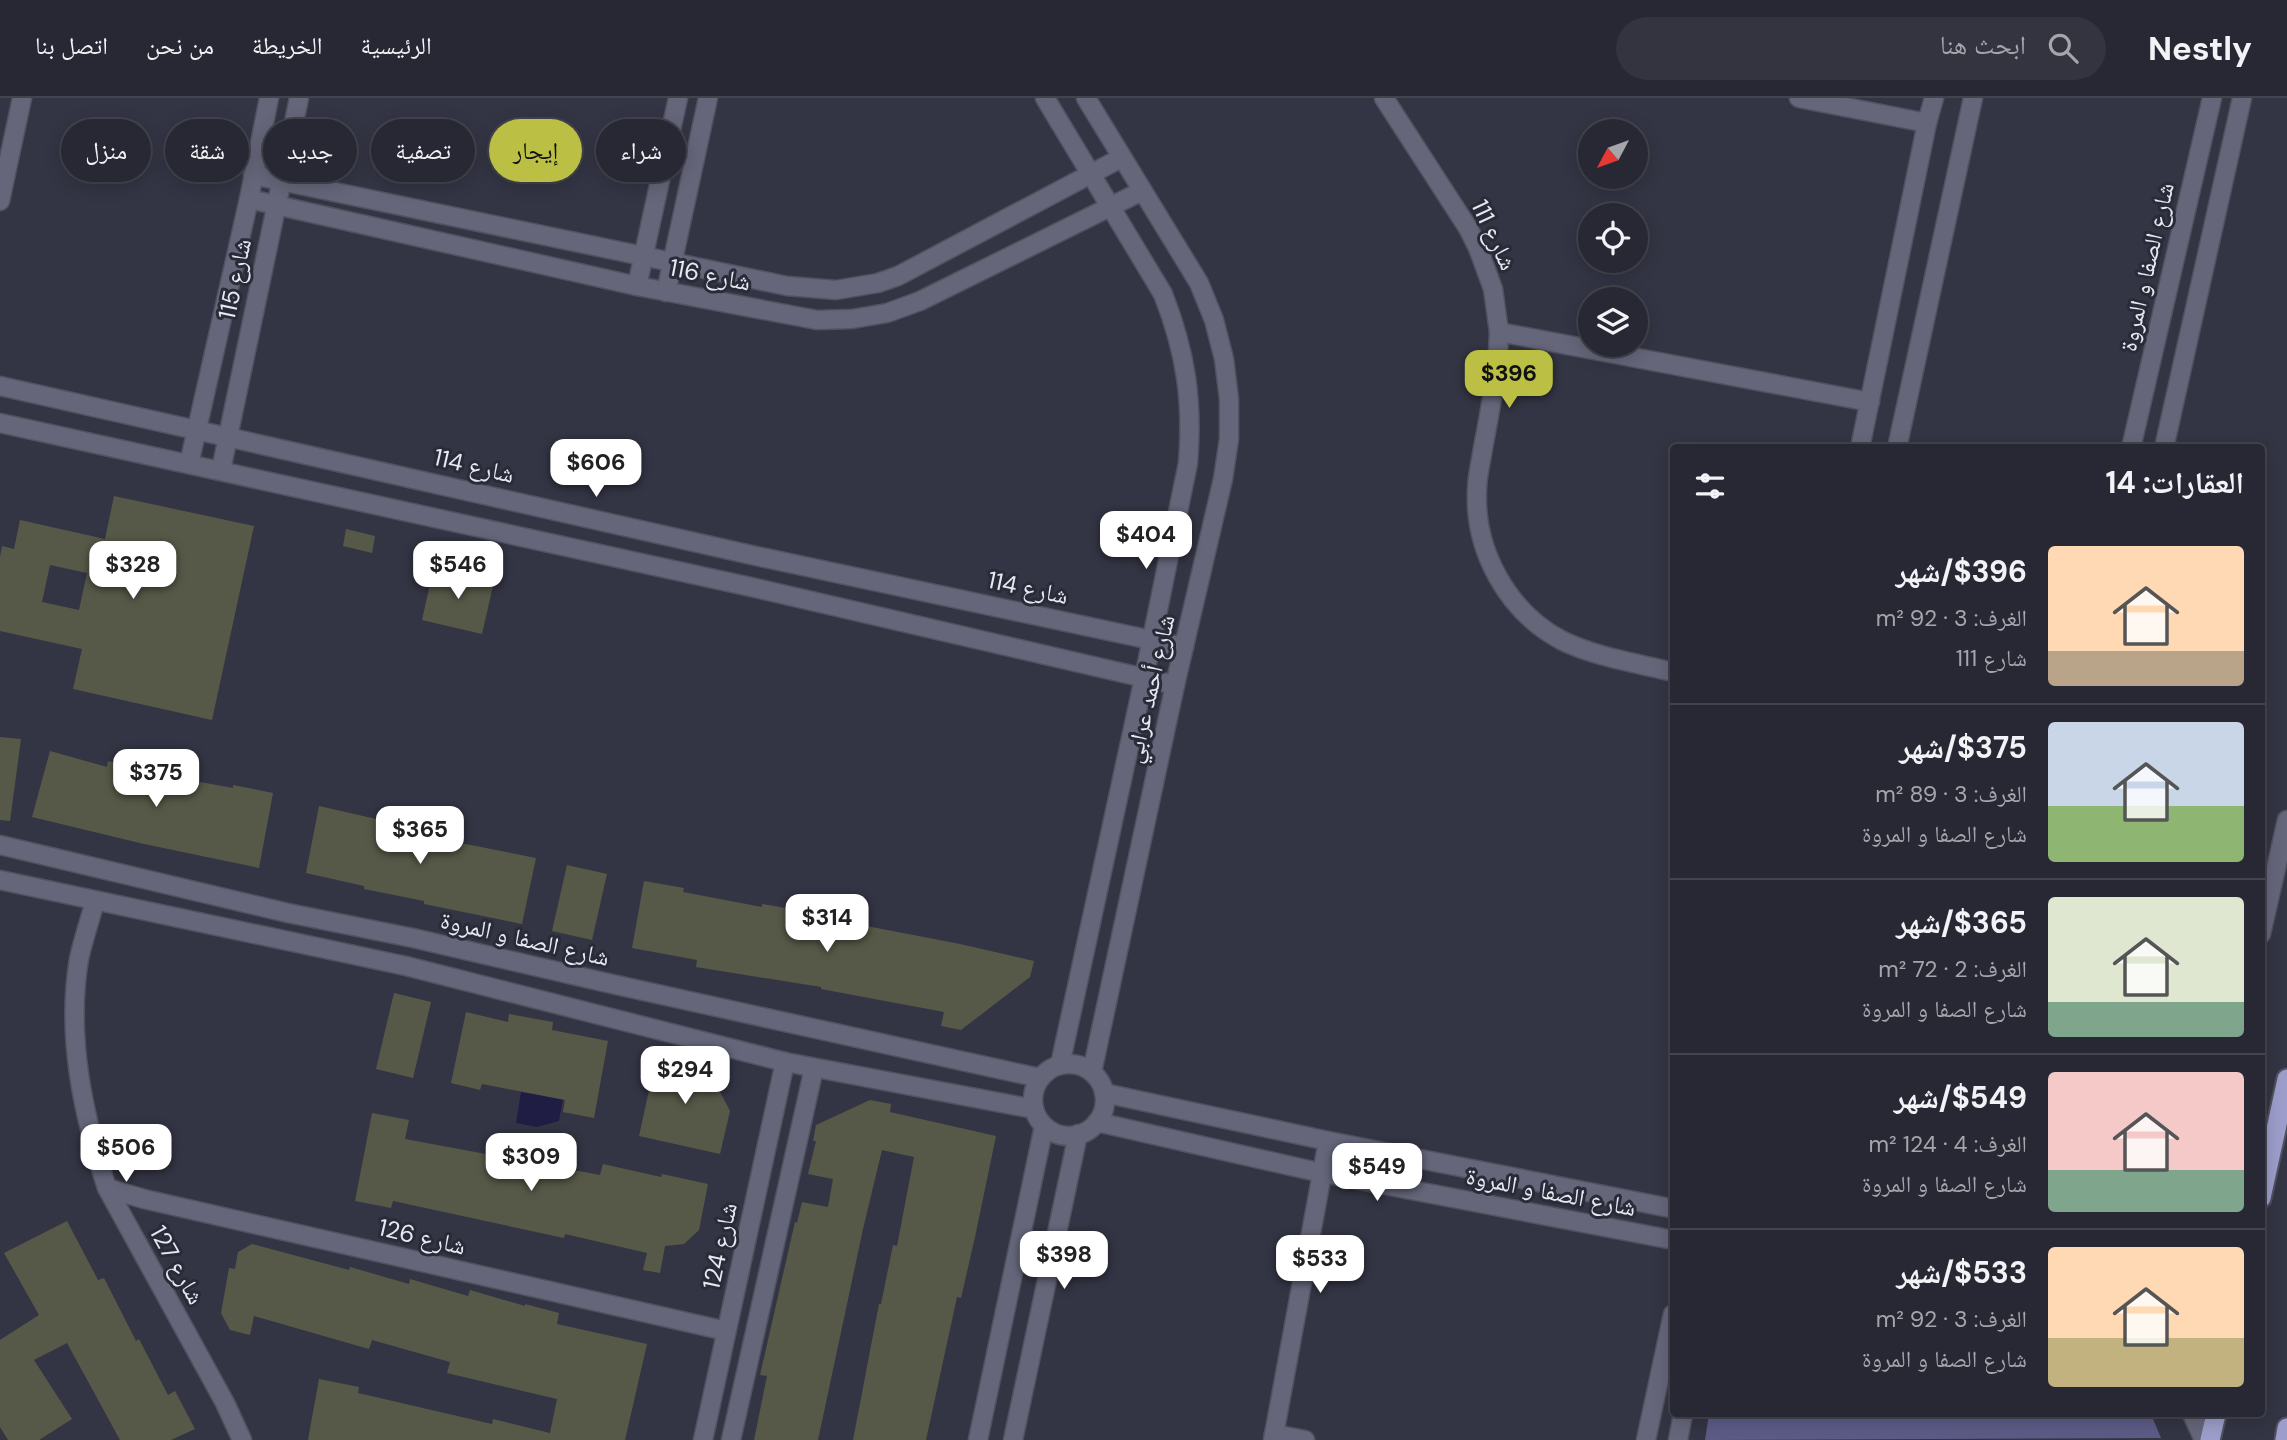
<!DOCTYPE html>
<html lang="ar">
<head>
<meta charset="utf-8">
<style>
  :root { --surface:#272833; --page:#33343f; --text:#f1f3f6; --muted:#a4a6ac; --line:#43444e; --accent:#bbc045 }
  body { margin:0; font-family:"DM Sans","Noto Naskh Arabic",sans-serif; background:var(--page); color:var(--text); direction:rtl; height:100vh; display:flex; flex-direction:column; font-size:26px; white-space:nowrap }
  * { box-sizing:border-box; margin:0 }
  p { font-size:23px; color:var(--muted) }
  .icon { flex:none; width:38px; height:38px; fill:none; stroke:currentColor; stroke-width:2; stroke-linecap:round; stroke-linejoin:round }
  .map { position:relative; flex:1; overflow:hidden; direction:ltr }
  .panel { position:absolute; left:1670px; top:346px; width:595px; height:973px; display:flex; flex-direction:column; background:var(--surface); border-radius:7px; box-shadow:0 4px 18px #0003,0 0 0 2px var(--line); direction:rtl }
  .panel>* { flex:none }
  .banner { position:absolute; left:21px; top:21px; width:665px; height:63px; direction:rtl; display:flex; gap:14px }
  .needle { width:46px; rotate:229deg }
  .buttons { position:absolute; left:1578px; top:21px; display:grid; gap:14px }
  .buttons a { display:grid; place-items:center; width:70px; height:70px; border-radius:50%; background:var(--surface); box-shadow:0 4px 18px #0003,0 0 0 2px var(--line); font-size:35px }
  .price { position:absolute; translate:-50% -60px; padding:0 16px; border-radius:14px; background:#fff; color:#222; font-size:23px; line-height:46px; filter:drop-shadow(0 2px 4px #0008) }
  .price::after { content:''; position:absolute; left:50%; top:42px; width:21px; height:16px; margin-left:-10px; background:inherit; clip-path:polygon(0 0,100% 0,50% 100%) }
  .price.current { background:var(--accent); color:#111 }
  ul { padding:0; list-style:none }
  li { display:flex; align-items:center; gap:21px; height:175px; padding:0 21px }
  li+li { border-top:2px solid var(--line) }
  li span { display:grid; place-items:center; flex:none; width:196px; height:140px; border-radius:7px; color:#555 }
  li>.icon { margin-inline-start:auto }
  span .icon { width:84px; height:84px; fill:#fffc; stroke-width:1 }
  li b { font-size:30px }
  h2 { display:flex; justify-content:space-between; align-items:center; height:84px; padding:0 21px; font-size:30px }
  .chip { padding:0 24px; border-radius:32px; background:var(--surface); box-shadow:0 4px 18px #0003,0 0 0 2px var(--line); font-size:24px; line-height:63px }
  .chip.current { background:var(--accent); color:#111 }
  header { display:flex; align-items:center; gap:42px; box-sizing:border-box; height:98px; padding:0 35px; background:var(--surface); border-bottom:2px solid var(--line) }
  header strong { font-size:33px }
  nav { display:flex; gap:38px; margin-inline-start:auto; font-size:24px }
  .search { width:490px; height:63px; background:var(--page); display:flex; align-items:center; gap:18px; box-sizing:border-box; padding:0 24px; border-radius:38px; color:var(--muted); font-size:26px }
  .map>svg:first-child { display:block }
  .green { fill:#5b5b86 }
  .water { fill:#201d44 }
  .building { fill:#575948; fill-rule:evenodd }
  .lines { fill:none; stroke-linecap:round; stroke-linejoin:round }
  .minor-casing { stroke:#515260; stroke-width:21 }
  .tertiary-casing { stroke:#515260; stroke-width:21 }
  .trunk-casing { stroke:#515260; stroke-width:23 }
  .minor { stroke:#65667a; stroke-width:18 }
  .tertiary { stroke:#65667a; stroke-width:18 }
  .trunk { stroke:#9c9dca; stroke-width:19 }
  .labels { text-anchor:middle; stroke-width:6; stroke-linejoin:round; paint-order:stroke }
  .street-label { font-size:24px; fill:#e7e8f1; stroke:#2a2b39 }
</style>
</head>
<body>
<header>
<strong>Nestly</strong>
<div class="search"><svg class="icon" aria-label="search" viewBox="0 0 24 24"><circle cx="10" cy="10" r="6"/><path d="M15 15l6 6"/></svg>ابحث هنا</div>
<nav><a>الرئيسية</a><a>الخريطة</a><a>من نحن</a><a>اتصل بنا</a></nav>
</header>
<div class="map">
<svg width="2287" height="1342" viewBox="0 0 2287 1342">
  <rect width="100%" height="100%" fill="#343544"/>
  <polygon class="green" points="1709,1316 2151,1316 2161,1340 1705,1342"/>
  <g class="water">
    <polygon points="521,994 563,1001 559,1023 537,1029 516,1025"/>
    <polygon points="548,1038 552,1039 551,1053 533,1049 517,1053 512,1045 521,1039"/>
  </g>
  <g class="building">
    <path d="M114,398l140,30 -42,194 -139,-31 9,-40 -82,-18v-74l2,-11 12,3 6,-29 85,19zM50,467l37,8 -8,37 -37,-8z"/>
    <polygon points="346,431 375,438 372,455 343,448"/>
    <polygon points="448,470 480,478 479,485 493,488 482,536 422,522 433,473 447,476"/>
    <polygon points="0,639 21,641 10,723 0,722"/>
    <polygon points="50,653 107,669 108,663 150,673 150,675 233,690 233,687 273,695 259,770 144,746 32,719"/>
    <polygon points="319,708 416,730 415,736 536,760 522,826 424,806 424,803 364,791 364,788 306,775"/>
    <polygon points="567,767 607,776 592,842 552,833"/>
    <polygon points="644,783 684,790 683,794 762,809 762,806 804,813 804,816 960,846 1034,863 1030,879 961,932 941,928 944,914 821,891 821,889 696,869 697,862 632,850"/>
    <polygon points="394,895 431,904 413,980 376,971"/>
    <polygon points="466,914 508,924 509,916 553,924 552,932 608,943 594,1020 563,1014 565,1002 482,986 480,992 451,985"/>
    <polygon points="657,956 706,967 730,1013 720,1056 639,1038"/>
    <polygon points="870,1002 891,1006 890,1014 996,1038 975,1139 961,1200 957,1199 926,1342 853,1342 879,1206 881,1206 893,1147 897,1148 914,1059 882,1052 863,1131 818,1342 754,1342 767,1278 760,1277 795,1124 797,1125 802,1104 828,1109 833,1081 808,1076 816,1043 813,1043 816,1027"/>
    <polygon points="372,1015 409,1022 405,1041 600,1077 603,1066 661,1079 662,1076 708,1086 699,1132 684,1146 665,1148 660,1175 643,1172 647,1155 565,1136 564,1140 393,1103 391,1110 355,1103"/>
    <polygon points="67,1123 98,1182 104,1180 136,1243 139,1241 168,1297 175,1293 195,1331 171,1342 120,1342 67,1245 34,1262 72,1321 39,1342 8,1342 0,1329 0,1242 39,1217 4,1155"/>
    <polygon points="252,1146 349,1172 350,1169 409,1186 410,1181 468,1198 470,1192 525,1208 525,1206 559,1215 557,1226 647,1246 625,1342 308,1342 319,1281 359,1289 358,1295 492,1326 493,1321 550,1335 557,1301 447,1275 450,1264 372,1242 369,1251 254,1218 250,1237 230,1232 221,1215 229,1170 235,1171 238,1154"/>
  </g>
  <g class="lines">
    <defs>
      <g id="minor">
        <path d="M1045,0l118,196c23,59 30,107 25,169l-44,215 -84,387"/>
        <polyline points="1086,0 1199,185 1214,222 1224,261 1229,301 1229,341 1223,381 1175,587 1092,974"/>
        <path d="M1384,0l84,130 10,20 15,41 6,43 -1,22c-3,31 -9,63 -15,94 -2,14 -6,28 -6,42 -3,60 30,121 84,150 34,17 75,23 112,32"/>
        <polyline points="1799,0 1927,25"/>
        <polyline points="253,77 787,188 836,192 878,185 898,178 1121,60"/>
        <polyline points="249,101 637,188 817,222 852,221 887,215 920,203 1142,93"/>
        <polyline points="0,103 22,0"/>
        <polyline points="637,188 678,0"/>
        <polyline points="666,194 708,0"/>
        <polyline points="1499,234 1870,304"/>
        <polyline points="0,288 756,458 1184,549"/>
        <polyline points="0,325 751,489 1175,587"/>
        <polyline points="1860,350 1927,25 1934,0"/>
        <polyline points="1897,350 1973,0"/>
        <polyline points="2131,350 2212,0"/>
        <polyline points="2164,350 2242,0"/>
        <polyline points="189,366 249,101 269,0"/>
        <polyline points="221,372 299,0"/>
        <polyline points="0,747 288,815 413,840 612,886 1040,980"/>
        <polyline points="0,782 406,868 785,964 1034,1011"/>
        <path d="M95,803c-5,19 -12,39 -16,58 -13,77 4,156 28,229l118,215 17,37"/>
        <circle cx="1069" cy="1002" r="36"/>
        <polyline points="1104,995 1328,1043 1670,1110"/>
        <polyline points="1097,1024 1322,1075 1668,1141"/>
        <polyline points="107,1090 144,1101 726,1233"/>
        <polyline points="2192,1316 2204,1342"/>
        <polyline points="1274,1336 1305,1342"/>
        <polyline points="703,1342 785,964"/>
        <polyline points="731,1342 814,970"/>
        <polyline points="978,1342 1044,1028"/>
        <polyline points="1013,1342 1078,1036"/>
        <polyline points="1273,1342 1328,1043"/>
        <polyline points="1646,1342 1673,1216"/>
        <polyline points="1678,1342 1683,1316"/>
      </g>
      <polyline id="tertiary" points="2261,836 2287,722"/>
      <g id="trunk">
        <polyline points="2261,1100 2287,981"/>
        <polyline points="2210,1342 2216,1316"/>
        <polyline points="2285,1342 2287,1330"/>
      </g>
    </defs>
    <use href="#minor" class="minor-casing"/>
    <use href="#tertiary" class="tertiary-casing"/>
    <use href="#trunk" class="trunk-casing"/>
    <use href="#minor" class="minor"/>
    <use href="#tertiary" class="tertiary"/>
    <use href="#trunk" class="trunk"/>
  </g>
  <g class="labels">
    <g class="street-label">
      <text transform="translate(1494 137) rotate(65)" y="8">شارع 111</text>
      <text transform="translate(2147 169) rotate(-77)" y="8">شارع الصفا و المروة</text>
      <text transform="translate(710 177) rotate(11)" y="8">شارع 116</text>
      <text transform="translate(235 181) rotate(-78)" y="8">شارع 115</text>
      <text transform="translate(474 368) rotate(13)" y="8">شارع 114</text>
      <text transform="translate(1028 490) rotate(12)" y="8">شارع 114</text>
      <text transform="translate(1150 591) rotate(-77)" y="8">شارع أحمد عرابي</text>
      <text transform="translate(525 841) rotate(13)" y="8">شارع الصفا و المروة</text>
      <text transform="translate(1551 1094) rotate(11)" y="8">شارع الصفا و المروة</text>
      <text transform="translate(422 1139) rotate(13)" y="8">شارع 126</text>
      <text transform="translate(720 1148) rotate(-78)" y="8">شارع 124</text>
      <text transform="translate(177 1167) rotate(61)" y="8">شارع 127</text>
    </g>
  </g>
</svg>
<div class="buttons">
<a><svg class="needle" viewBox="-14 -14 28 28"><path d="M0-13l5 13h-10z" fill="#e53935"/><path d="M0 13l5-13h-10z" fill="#a4a6ac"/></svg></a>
<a><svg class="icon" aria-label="locate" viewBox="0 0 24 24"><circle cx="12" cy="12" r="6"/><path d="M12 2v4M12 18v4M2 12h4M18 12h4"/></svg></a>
<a><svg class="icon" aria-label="layers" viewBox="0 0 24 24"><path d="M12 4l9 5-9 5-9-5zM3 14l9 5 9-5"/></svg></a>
</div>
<b class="price current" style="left:1509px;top:312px">$396</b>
<b class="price" style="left:596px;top:401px">$606</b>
<b class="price" style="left:1146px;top:473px">$404</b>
<b class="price" style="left:133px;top:503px">$328</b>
<b class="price" style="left:458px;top:503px">$546</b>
<b class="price" style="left:156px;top:711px">$375</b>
<b class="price" style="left:420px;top:768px">$365</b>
<b class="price" style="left:827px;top:856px">$314</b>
<b class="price" style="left:685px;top:1008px">$294</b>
<b class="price" style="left:126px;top:1086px">$506</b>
<b class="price" style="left:531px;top:1095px">$309</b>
<b class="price" style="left:1377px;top:1105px">$549</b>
<b class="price" style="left:1064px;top:1193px">$398</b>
<b class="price" style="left:1320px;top:1197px">$533</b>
<div class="banner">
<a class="chip">شراء</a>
<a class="chip current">إيجار</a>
<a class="chip">تصفية</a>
<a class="chip">جديد</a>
<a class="chip">شقة</a>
<a class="chip">منزل</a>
</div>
<section class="panel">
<h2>العقارات: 14<svg class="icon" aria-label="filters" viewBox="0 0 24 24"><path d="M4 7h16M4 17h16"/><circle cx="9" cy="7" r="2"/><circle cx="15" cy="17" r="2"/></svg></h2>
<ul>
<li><span style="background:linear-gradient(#ffd9b3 75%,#b9a48a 0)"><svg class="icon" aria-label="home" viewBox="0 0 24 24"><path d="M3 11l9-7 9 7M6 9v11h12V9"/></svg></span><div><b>$396/شهر</b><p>الغرف: 3 · 92 m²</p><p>شارع 111</p></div></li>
<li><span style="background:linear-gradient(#c9d6e8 60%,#8fb573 0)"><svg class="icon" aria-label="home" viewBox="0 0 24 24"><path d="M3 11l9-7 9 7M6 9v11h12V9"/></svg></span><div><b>$375/شهر</b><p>الغرف: 3 · 89 m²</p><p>شارع الصفا و المروة</p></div></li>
<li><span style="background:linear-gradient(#dfe7d0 75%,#7fa58c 0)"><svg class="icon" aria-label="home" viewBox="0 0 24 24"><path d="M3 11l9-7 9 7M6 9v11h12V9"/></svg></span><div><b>$365/شهر</b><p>الغرف: 2 · 72 m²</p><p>شارع الصفا و المروة</p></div></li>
<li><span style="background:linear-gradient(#f6c9c9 70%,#7fa58c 0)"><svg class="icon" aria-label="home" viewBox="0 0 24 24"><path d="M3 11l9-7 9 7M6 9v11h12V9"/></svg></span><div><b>$549/شهر</b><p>الغرف: 4 · 124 m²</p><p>شارع الصفا و المروة</p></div></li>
<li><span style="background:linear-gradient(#ffd9b3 65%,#c2b280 0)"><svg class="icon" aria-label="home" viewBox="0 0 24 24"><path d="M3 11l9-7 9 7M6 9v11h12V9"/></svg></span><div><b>$533/شهر</b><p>الغرف: 3 · 92 m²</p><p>شارع الصفا و المروة</p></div></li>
</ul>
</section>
</div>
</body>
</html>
